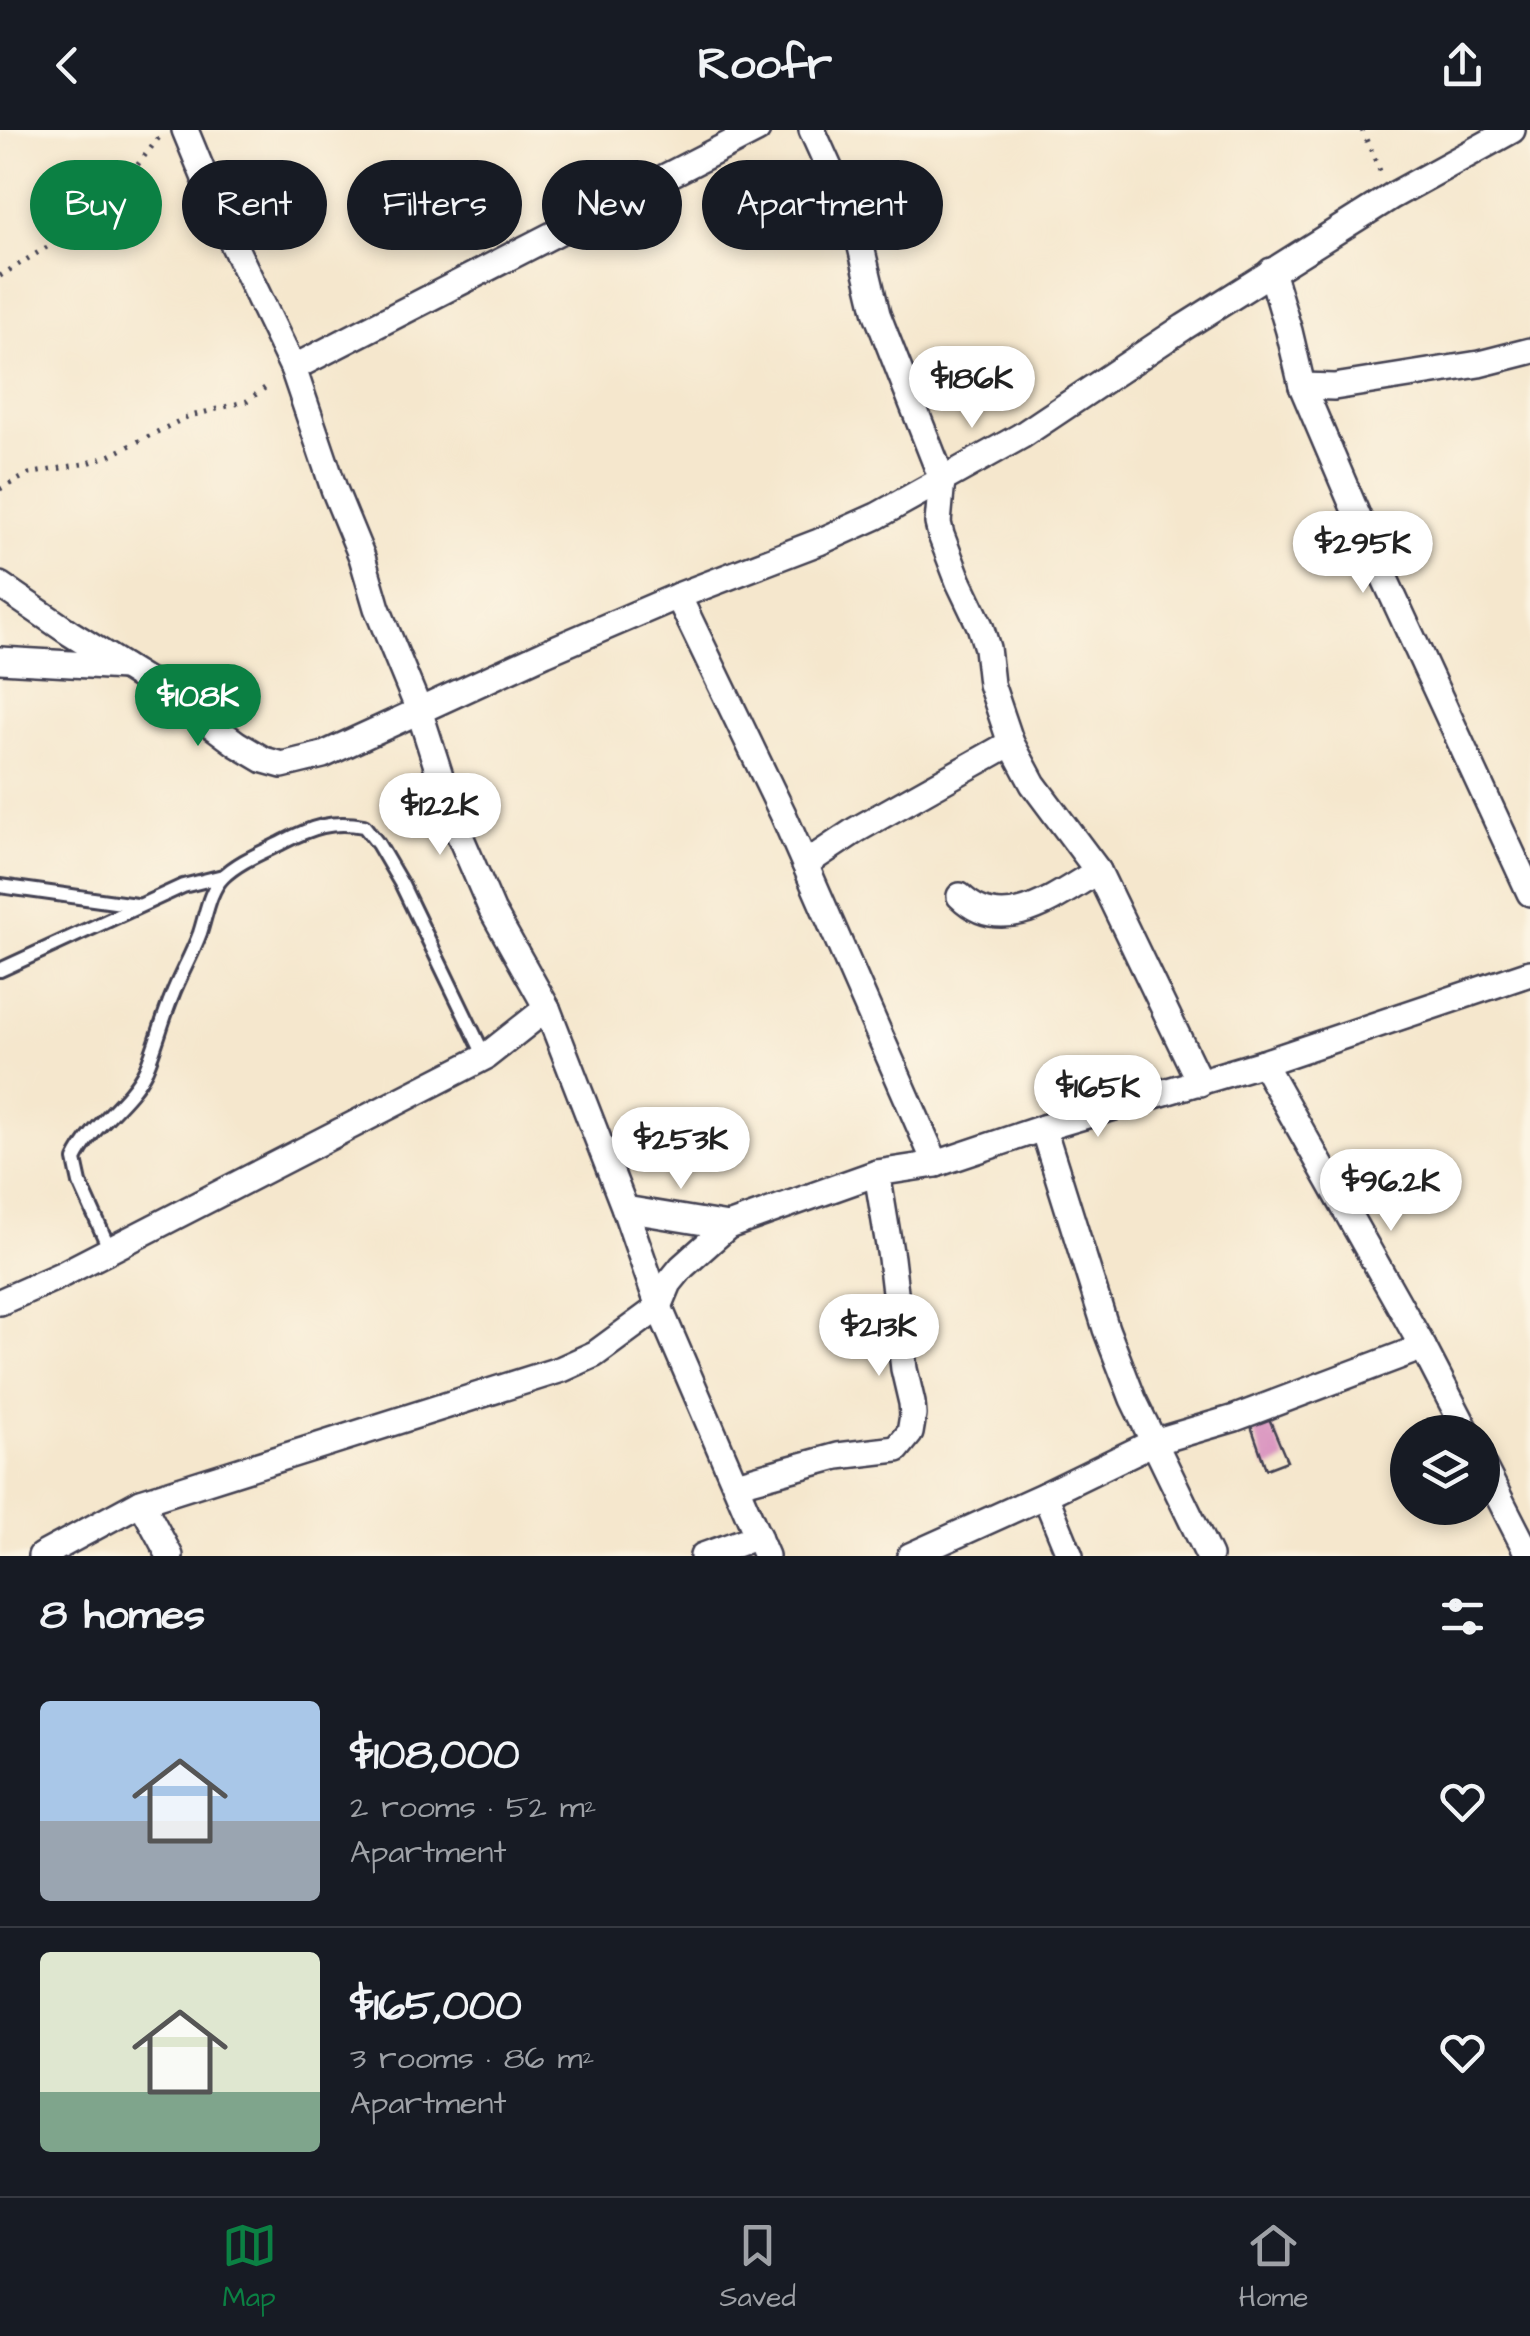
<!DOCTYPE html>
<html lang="en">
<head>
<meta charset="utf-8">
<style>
  :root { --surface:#171b24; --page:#20242c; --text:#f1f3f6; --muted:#9ea1a6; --line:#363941; --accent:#0b8043 }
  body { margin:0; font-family:"Architects Daughter",sans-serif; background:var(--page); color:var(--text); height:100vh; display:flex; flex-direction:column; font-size:38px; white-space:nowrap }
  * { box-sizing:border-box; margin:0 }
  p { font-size:32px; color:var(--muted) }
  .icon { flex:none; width:55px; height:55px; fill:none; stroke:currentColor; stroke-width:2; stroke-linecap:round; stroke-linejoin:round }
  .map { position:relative; height:1426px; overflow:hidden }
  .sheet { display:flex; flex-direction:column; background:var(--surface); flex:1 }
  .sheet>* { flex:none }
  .banner { position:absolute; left:30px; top:30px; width:1000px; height:90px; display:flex; gap:20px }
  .tools { position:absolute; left:1390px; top:1285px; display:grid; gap:20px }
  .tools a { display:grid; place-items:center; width:110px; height:110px; border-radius:50%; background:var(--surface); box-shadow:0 5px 15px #0003; font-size:50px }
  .price { position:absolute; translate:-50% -85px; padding:0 22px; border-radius:35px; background:#fff; color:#222; font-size:32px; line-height:65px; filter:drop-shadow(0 2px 5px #0008) }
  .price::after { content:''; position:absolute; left:50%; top:60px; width:30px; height:22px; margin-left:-15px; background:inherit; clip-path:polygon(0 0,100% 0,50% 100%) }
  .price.selected { background:var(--accent); color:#fff }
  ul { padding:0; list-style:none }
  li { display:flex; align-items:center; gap:30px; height:250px; padding:0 40px }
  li+li { border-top:2px solid var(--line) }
  li span { display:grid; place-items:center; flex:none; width:280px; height:200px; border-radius:10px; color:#555 }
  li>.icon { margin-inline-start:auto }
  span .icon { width:120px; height:120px; fill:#fffc; stroke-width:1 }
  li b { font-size:42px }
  h2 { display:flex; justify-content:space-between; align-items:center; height:120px; padding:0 40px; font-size:42px }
  .chip { padding:0 35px; border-radius:45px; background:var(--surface); box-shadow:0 5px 15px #0003; font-size:35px; line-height:90px }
  .chip.selected { background:var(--accent); color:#fff }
  header { display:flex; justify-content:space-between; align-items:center; height:130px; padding:0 40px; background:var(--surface); font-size:45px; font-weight:800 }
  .tabs { display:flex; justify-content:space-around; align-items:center; height:140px; border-top:2px solid var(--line); background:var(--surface); font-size:28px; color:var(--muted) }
  .tabs a { display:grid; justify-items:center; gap:5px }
  .tabs .selected { color:var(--accent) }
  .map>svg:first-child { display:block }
  .building { fill:#da95c0 }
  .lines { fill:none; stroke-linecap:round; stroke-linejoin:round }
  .service-casing { stroke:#424051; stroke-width:18 }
  .minor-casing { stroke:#424051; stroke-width:30 }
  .path { stroke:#424051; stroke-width:5; stroke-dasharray:2.5 8; stroke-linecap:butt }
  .service { stroke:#fff; stroke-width:12 }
  .minor { stroke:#fff; stroke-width:25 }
</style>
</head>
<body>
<header><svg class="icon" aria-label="back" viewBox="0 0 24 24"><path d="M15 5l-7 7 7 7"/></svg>Roofr<svg class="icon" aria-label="share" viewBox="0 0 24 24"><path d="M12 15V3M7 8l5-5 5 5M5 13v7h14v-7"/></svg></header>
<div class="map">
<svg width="1530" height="1426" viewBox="0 0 1530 1426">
  <rect width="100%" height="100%" fill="#fcf5e5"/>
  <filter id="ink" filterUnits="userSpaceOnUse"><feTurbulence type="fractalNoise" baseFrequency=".01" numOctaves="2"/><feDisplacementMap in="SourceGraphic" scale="20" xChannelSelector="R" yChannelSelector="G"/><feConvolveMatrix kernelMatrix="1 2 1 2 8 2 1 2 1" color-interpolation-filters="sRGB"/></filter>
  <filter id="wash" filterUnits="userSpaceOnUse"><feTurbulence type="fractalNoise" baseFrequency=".0048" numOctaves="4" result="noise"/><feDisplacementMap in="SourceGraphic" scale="40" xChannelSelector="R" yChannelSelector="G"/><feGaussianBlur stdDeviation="2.25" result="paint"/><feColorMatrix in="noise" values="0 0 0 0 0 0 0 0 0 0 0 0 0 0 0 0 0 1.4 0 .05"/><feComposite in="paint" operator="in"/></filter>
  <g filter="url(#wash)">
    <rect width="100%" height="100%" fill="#f5e7cd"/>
    <g id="blocks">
      <polygon class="building" points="1268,1286 1287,1331 1266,1339 1251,1296"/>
    </g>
  </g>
  <g filter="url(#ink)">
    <use href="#blocks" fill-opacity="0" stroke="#424051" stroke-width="2.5"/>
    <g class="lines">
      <defs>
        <g id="service">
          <polyline points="0,756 136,775"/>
          <polyline points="0,840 183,756 223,746"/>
          <path d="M110,1120l-30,-67 -5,-23c17,-36 54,-56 71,-91 10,-23 16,-49 26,-73 8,-21 20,-41 28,-63 6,-18 9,-42 23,-56 16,-16 41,-25 60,-35 29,-15 49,-22 81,-16l14,18 24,41 83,172"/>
        </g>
        <g id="minor">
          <polyline points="185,0 225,97 293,238 334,359 362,427 377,478 419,580 457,699 492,780 547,878 625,1079 659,1177 766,1426"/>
          <polyline points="812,0 857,100 877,184 942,349 938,393 941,405 959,452 980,496 987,518 991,554 1011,613 1033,654 1098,741 1200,953"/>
          <polyline points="1271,141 1289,201 1302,256 1374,425 1530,763"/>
          <polyline points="293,238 757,0"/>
          <polyline points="1302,256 1334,257 1479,234 1530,221"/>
          <polyline points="0,455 70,503 179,571 237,614 264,630 282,635 323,625 545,523 678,466 819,412 877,386 1021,306 1184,197 1392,66 1512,0"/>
          <polyline points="678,466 783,684 936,1034"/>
          <polyline points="0,530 124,537"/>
          <polyline points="805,734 856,700 1011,613"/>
          <path d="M960,766c44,43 97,-1 138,-25"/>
          <polyline points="1263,933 1423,1217 1467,1302"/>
          <polyline points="1043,998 1106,1199 1133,1269 1209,1426"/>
          <polyline points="625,1079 728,1096"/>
          <polyline points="0,1172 61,1145 485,927 547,878"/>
          <polyline points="1482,1334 1529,1426"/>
          <polyline points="736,1354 838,1326 897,1319 910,1303 913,1285 912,1273 904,1239 891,1128 877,1043"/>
          <polyline points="1045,1365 1070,1426"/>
          <polyline points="141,1372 170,1426"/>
          <polyline points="41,1426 141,1372 562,1239 595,1224 659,1177 669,1153 682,1137 728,1096 877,1043 936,1034 1043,998 1263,933 1530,843"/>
          <polyline points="703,1426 758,1406"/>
          <polyline points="910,1426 1045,1365 1154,1312 1235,1288 1423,1217"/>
        </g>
      </defs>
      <use href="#service" class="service-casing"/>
      <use href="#minor" class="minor-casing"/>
      <g class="path">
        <polyline points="1362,0 1381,43"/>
        <polyline points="0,146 76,99 128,47 161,5"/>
        <polyline points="0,359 29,344 88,333 111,325 187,287 247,271 269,255"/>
      </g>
      <use href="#service" class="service"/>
      <use href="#minor" class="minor"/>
    </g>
  </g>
</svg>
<div class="tools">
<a><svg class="icon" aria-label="layers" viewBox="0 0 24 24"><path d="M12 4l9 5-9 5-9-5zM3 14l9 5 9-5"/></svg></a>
</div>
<b class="price" style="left:972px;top:301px">$186K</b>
<b class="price" style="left:1363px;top:466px">$295K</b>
<b class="price selected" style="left:198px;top:619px">$108K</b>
<b class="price" style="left:440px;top:728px">$122K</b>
<b class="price" style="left:1098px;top:1010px">$165K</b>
<b class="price" style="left:681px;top:1062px">$253K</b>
<b class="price" style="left:1391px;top:1104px">$96.2K</b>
<b class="price" style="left:879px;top:1249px">$213K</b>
<div class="banner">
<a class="chip selected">Buy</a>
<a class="chip">Rent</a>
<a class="chip">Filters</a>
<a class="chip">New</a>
<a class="chip">Apartment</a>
</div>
</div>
<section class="sheet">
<h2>8 homes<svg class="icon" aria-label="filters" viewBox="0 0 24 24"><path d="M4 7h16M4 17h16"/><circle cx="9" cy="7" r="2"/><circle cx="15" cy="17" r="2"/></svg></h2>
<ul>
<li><span style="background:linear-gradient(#a9c7e8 60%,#9aa5b1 0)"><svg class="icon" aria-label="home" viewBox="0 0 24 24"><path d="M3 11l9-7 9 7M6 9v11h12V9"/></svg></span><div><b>$108,000</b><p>2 rooms · 52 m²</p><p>Apartment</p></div><svg class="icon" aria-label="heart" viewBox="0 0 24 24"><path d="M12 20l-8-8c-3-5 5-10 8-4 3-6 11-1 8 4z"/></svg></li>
<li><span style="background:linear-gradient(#dfe7d0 70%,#7fa58c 0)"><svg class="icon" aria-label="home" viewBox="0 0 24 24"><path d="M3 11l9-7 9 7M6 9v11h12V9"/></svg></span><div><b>$165,000</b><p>3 rooms · 86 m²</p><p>Apartment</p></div><svg class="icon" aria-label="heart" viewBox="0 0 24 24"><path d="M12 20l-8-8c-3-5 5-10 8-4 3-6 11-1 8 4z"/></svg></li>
</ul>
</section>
<nav class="tabs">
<a class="selected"><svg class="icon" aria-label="map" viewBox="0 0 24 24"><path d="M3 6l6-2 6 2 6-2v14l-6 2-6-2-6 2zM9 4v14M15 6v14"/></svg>Map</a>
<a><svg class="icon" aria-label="saved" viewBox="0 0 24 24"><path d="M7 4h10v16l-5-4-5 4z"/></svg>Saved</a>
<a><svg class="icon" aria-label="home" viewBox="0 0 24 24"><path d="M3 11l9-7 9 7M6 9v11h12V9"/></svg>Home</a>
</nav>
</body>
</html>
